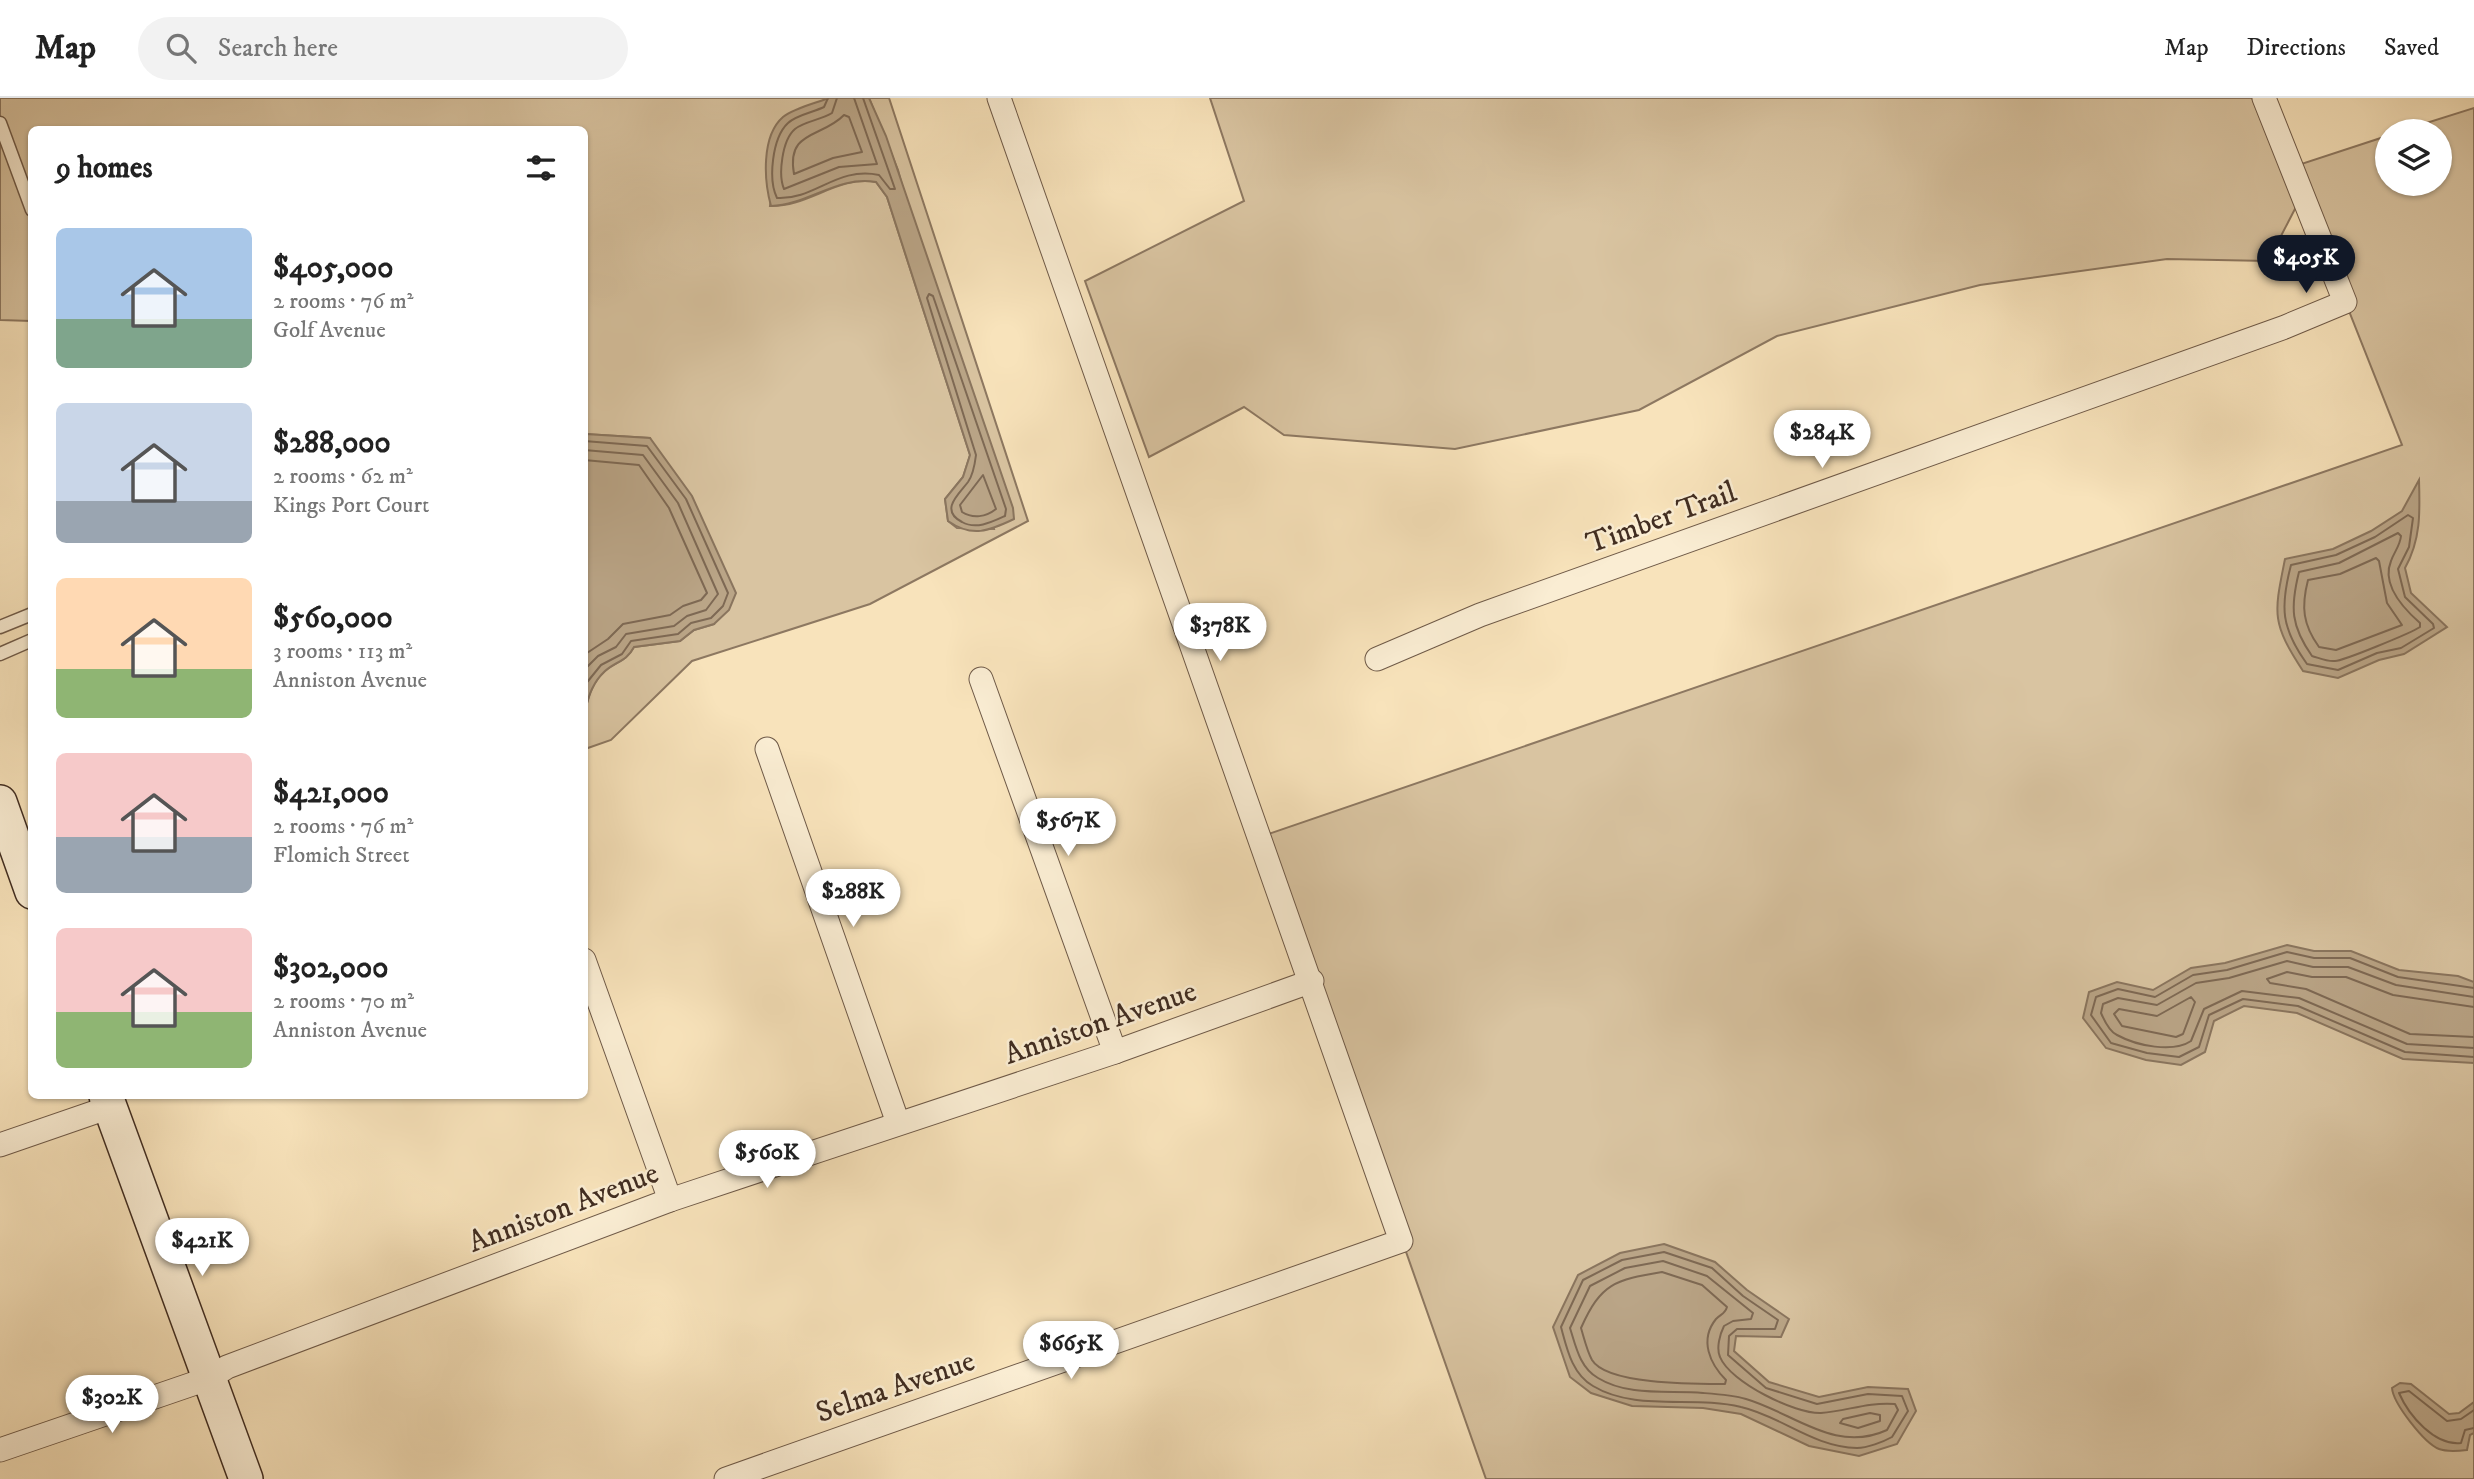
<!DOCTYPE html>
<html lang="en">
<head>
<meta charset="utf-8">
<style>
  :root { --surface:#fff; --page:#f2f2f2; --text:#222; --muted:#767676; --line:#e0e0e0; --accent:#111827 }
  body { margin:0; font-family:"IM FELL DW Pica",serif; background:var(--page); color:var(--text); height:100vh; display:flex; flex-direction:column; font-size:26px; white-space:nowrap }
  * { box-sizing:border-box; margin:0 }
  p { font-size:23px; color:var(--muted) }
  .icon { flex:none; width:38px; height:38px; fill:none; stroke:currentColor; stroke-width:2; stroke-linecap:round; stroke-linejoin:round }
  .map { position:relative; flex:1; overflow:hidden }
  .sheet { position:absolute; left:28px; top:28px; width:560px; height:973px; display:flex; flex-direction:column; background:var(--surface); border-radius:10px; box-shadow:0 2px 5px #0004 }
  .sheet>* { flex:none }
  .fabs { position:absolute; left:2375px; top:21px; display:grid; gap:14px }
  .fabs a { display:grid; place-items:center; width:77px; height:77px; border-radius:50%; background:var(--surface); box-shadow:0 2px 5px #0004; font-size:35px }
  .price { position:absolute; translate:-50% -60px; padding:0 16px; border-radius:24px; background:#fff; color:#222; font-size:23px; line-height:46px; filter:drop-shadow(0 2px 4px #0008) }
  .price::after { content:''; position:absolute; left:50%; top:42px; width:21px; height:16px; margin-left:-10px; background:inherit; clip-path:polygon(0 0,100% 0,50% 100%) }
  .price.selected { background:var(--accent); color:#fff }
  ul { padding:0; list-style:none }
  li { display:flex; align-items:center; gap:21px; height:175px; padding:0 28px }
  li span { display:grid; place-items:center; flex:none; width:196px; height:140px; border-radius:10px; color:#555 }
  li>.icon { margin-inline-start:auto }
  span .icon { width:84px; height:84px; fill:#fffc; stroke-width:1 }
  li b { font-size:30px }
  h2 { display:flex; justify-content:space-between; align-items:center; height:84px; padding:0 28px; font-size:30px }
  header { display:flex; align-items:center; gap:42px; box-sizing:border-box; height:98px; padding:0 35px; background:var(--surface); border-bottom:2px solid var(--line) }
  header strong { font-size:33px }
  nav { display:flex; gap:38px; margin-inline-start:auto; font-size:24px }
  .search { width:490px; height:63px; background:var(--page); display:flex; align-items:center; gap:18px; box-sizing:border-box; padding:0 24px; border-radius:38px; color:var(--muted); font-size:26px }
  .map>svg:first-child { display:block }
  .green { fill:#d9c4a1; stroke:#8d7861; stroke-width:2 }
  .water { fill:#baa587; stroke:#8a755e; stroke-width:2 }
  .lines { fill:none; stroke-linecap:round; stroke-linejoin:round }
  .shore { stroke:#7e6954; stroke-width:2 }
  .lane-casing { stroke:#6f5a48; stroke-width:15 }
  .street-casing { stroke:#6f5a48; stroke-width:25 }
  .secondary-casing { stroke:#412d21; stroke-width:36 }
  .lane { stroke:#faedd3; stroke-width:12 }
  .street { stroke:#faedd3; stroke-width:23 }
  .secondary { stroke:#faedd3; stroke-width:33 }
  .labels { text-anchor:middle; stroke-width:5; stroke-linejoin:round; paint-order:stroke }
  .street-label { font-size:30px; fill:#412d21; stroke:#faedd3 }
</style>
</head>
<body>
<header>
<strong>Map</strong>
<div class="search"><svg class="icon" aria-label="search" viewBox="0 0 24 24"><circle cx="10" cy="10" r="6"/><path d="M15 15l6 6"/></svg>Search here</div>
<nav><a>Map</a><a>Directions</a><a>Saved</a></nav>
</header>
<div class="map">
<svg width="2474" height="1381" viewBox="0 0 2474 1381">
  <rect width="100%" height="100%" fill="#f8e3bb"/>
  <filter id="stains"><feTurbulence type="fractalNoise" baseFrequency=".00286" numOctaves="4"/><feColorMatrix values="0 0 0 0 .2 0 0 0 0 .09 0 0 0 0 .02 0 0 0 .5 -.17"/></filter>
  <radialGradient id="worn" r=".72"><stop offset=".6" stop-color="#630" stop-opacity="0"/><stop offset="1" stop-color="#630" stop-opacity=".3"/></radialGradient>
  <g class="green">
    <path d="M0,0h829l-45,19 -14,89c39,1 68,-31 106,-24l11,15 83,258 -7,22 -18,22 3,22 9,7 37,1 -96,-359 -29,-72h20l139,423 -158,83 -178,57 -81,79 -26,9c0,-28 -3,-58 20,-78 12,-10 21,-9 29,-24l46,-6 14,-11 20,-6 -64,-186 -65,-4 -1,-304h-552l-1,191 -31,-1z"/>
    <polygon points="1210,0 2252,0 2296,109 2268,163 2167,161 1980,187 1777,238 1639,312 1455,351 1284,337 1244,309 1149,359 1085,183 1244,103"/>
    <polygon points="2474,10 2474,1381 1486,1381 1260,739 2402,347 2292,69 2387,38 2387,86 2440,86 2440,33 2401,33"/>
  </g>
  <g class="water">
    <path d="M829,0h40l17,38 127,372 1,11c-25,12 -42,19 -66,2l-3,-22 18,-22 7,-22 -83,-258 -11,-15c-38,-7 -68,23 -105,24 -7,-25 -10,-70 12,-89 11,-9 33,-14 46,-19z"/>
    <path d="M585,336l65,4 42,58 44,97 -7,17 -15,14 -20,6 -14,11 -46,6c-8,15 -18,14 -29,24 -12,11 -16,24 -20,39z"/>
    <path d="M2419,382c1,32 2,59 -14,88l6,25 36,34 -43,27 -25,6 -41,18 -35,-7c-32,-49 -29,-57 -18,-112l48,-10 38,-18 31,-20z"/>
    <polygon points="2287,847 2314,853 2351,853 2399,872 2458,878 2474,884 2474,965 2403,961 2297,915 2244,908 2214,923 2205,954 2181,967 2146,962 2106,950 2083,920 2089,894 2117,884 2153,892 2191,870 2225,865"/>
    <polygon points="1664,1146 1715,1164 1747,1192 1789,1221 1781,1239 1736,1238 1734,1253 1769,1284 1819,1299 1868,1289 1908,1291 1916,1313 1897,1346 1859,1358 1809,1348 1741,1316 1703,1310 1632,1308 1591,1295 1570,1279 1553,1229 1578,1177 1620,1155"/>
    <path d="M2400,1285l11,1 38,30 10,-1 15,-11v31l-4,2 -3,15c-9,1 -20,2 -28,-1 -15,-6 -46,-46 -47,-61z"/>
  </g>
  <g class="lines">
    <g class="shore">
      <path d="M828,0l-4,9c-10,5 -28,8 -36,16 -16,15 -20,57 -11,75 38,2 60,-32 102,-23l11,14h5l-32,-91"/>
      <path d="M837,0l-5,15c-11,7 -27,8 -37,16 -13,11 -17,46 -11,60l55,-22 38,-3 -23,-66"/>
      <path d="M844,17l5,2 13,35 -29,6 -39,16c-8,-44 28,-36 50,-59z"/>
      <path d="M929,196l4,2 73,213 -1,7c-13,6 -29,14 -43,6 -23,-12 -3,-28 6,-40 5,-7 7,-19 8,-27l-49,-157z"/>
      <polyline points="584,343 647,348 686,401 728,495 723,508 711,520 691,525 678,536 631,543 622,556 601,567 584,588"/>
      <polyline points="584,352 643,357 678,405 718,496 706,512 687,518 674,528 626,536 616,549 598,558 584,572"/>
      <polyline points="584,362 639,367 669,410 707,495 701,502 683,508 670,517 623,526 608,541 584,557"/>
      <path d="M983,377l13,34c-10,8 -23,10 -34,3l-2,-7z"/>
      <path d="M2408,417l5,3 -4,29 -11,22 7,28 28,27 1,4 -33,20 -24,5 -39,17 -31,-6c-26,-36 -27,-57 -16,-99l45,-10 39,-18z"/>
      <path d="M2398,435l3,3c-1,10 -7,16 -10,25 -10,24 13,48 29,62v4c-9,6 -77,34 -85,34 -7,1 -16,-3 -23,-5 -21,-30 -22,-48 -13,-84l40,-9z"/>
      <path d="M2376,460l3,3 8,42 15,22 -66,25 -17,-3c-16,-22 -18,-40 -11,-67l32,-6z"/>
      <polyline points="2474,890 2398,879 2350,860 2314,860 2287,854 2227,872 2193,877 2155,899 2118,891 2096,899 2091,917 2111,945 2147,955 2179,959 2199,949 2209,917 2243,901 2298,908 2405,954 2474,959"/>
      <polygon points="2191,899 2195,904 2183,936 2176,939 2122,928 2114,916 2119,911 2157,918"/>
      <path d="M2474,899l-78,-12 -48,-18h-35l-26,-6 -58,17 -33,5 -39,22 -39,-7 -15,6 -2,9c3,7 9,19 16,22 20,11 56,18 74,6l13,-32 38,-18 57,7 108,46 67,4"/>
      <polyline points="2474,909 2393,897 2346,879 2312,879 2287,874 2267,881 2270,885 2306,891 2410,936 2474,939"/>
      <path d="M1664,1154l48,16 31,28 35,24 -3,9h-38l-8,7 -1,19 38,33 51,16 51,-10 34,2 6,15 -16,26c-9,5 -25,11 -35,11 -44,-1 -76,-32 -116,-41 -47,-12 -105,5 -148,-21 -21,-12 -26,-37 -32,-59l22,-47 39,-20z"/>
      <path d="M1663,1163l44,15 46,37 -2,6 -18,2 -9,5c-4,8 -8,22 -4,31 10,25 75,57 101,56 27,-2 45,-11 74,-9l3,6 -11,20c-52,24 -93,-17 -141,-31 -13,-4 -29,-5 -43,-6 -34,-3 -74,4 -105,-15 -18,-10 -22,-31 -28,-50l20,-42 35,-18z"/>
      <path d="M1662,1174l40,13 25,22c-2,7 -6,7 -11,12 -17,21 -6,45 10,61l-1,4c-28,0 -118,1 -133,-24 -5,-9 -8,-22 -11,-32 20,-45 34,-48 81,-56z"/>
      <path d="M2474,1312l-13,9 -14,2 -38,-30 -10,2c10,23 36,53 62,50l4,-13 9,-2"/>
      <polygon points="1870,1315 1880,1317 1880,1323 1858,1330 1840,1325 1843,1321"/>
    </g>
    <defs>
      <g id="lane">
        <polyline points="0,25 32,112"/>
        <polyline points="0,529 32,516"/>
        <polyline points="0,556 32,542"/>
      </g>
      <g id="street">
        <polyline points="1377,561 1480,517 2285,229 2345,204 2264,0"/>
        <polyline points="981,581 1115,954"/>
        <polyline points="767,651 898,1025"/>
        <polyline points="584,862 670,1102"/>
        <polyline points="0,1047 110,1009"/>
        <polyline points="0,1352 210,1280 227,1269 670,1102 1115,954 1312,883"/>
        <polyline points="726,1381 1401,1143 999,0"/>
      </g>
      <g id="secondary">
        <polyline points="0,704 32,794"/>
        <polyline points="106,998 246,1381"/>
      </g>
    </defs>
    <use href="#lane" class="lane-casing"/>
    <use href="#street" class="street-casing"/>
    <use href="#secondary" class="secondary-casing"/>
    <use href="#lane" class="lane"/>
    <use href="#street" class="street"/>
    <use href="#secondary" class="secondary"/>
  </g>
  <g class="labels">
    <g class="street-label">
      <text transform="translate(1661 419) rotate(-20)" y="10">Timber Trail</text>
      <text transform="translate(1100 924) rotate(-19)" y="10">Anniston Avenue</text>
      <text transform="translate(563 1109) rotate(-21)" y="10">Anniston Avenue</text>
      <text transform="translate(895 1288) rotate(-19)" y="10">Selma Avenue</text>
    </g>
  </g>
  <rect width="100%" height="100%" filter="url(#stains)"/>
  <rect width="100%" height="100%" fill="url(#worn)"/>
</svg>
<div class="fabs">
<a><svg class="icon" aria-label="layers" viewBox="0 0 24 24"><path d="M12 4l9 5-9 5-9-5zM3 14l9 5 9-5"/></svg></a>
</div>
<b class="price selected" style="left:2306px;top:197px">$405K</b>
<b class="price" style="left:1822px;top:372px">$284K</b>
<b class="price" style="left:1220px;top:565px">$378K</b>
<b class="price" style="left:1068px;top:760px">$567K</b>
<b class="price" style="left:853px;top:831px">$288K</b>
<b class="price" style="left:767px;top:1092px">$560K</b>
<b class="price" style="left:202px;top:1180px">$421K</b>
<b class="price" style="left:1071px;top:1283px">$665K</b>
<b class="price" style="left:112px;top:1337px">$302K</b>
<section class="sheet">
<h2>9 homes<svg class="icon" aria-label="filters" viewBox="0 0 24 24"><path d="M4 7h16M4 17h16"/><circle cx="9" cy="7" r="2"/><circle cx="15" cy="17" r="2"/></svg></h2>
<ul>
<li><span style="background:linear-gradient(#a9c7e8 65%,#7fa58c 0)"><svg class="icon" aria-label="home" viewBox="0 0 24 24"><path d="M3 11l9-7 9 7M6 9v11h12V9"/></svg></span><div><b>$405,000</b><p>2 rooms · 76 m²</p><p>Golf Avenue</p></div></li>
<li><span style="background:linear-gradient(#c9d6e8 70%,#9aa5b1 0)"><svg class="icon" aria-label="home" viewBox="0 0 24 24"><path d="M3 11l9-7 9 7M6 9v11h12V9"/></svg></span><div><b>$288,000</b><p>2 rooms · 62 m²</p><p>Kings Port Court</p></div></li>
<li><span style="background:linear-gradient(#ffd9b3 65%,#8fb573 0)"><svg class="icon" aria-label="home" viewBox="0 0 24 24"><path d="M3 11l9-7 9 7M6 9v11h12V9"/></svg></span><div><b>$560,000</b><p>3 rooms · 113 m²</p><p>Anniston Avenue</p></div></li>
<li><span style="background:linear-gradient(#f6c9c9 60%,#9aa5b1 0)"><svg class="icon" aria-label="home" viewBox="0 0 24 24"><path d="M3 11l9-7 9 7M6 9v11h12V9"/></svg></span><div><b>$421,000</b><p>2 rooms · 76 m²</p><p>Flomich Street</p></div></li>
<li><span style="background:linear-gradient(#f6c9c9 60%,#8fb573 0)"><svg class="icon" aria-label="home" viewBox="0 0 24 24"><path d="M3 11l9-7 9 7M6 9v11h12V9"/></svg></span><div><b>$302,000</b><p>2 rooms · 70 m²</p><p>Anniston Avenue</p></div></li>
</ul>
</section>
</div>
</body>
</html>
